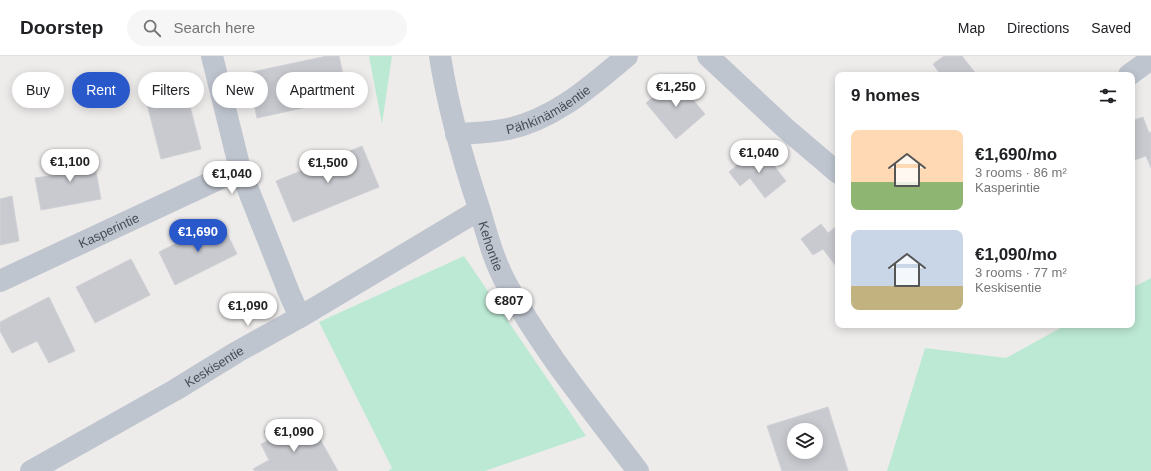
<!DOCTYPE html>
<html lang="en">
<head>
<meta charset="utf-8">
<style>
  :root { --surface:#fff; --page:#f6f6f6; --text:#202124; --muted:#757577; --line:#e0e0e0; --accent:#2958ca }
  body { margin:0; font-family:Arial,sans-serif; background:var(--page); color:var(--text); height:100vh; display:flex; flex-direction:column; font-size:15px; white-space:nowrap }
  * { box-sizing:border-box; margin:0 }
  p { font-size:13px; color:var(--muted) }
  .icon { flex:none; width:22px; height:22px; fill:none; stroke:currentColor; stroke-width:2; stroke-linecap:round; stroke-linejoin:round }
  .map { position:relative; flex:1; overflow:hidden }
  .sheet { position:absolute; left:835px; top:16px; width:300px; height:256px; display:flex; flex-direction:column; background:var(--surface); border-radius:8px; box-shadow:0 2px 10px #0003 }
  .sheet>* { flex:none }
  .guide { position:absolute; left:12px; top:16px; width:380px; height:36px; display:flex; gap:8px }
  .fabs { position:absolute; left:787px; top:367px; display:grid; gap:8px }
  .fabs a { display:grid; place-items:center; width:36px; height:36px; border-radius:50%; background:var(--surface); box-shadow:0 2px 10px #0003; font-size:20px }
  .price { position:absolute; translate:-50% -34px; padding:0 9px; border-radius:14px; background:#fff; color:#222; font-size:13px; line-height:26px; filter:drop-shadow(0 1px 2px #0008) }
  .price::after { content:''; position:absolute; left:50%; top:24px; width:12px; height:9px; margin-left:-6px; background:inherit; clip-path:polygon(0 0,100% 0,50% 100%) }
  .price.on { background:var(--accent); color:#fff }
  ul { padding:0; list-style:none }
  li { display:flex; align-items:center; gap:12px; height:100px; padding:0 16px }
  li span { display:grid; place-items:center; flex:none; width:112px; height:80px; border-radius:8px; color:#555 }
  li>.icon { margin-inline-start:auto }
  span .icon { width:48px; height:48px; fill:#fffc; stroke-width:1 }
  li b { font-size:17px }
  h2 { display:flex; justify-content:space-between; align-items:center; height:48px; padding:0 16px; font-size:17px }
  .tag { padding:0 14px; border-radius:18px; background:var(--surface); box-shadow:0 2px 10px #0003; font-size:14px; line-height:36px }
  .tag.on { background:var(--accent); color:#fff }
  header { display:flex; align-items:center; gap:24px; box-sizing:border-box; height:56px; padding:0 20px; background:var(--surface); border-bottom:1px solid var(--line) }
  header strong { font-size:19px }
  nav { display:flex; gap:22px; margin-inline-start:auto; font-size:14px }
  .search { width:280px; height:36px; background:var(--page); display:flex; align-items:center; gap:10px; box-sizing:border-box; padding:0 14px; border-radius:22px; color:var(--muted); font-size:15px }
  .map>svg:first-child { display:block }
  .green { fill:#bce9d4 }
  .building { fill:#c8cad0; stroke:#d0d1d6; fill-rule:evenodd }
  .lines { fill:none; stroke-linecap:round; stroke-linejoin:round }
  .minor { stroke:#bfc5cf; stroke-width:22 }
  .tertiary { stroke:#bfc5cf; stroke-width:22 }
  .labels { text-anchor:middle; stroke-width:3; stroke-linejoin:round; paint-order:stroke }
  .street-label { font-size:13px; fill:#454c56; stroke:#fff }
</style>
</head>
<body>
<header>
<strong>Doorstep</strong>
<div class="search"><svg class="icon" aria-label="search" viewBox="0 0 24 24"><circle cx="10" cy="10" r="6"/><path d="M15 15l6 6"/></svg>Search here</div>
<nav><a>Map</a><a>Directions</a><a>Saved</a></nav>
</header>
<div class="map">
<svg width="1151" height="415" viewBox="0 0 1151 415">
  <rect width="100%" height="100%" fill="#eeebeb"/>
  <g class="green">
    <polygon points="369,0 392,0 382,68"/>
    <polygon points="464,200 586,380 485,415 388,415 392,412 319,266"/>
    <polygon points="1151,222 1151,415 887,415 925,292 1006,302 1066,269 1132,269 1132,232"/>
  </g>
  <g class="building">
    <polygon points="327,0 339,0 348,42 257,62 247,17"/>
    <polygon points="944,0 962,0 977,19 941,19 933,8"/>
    <polygon points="673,25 680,33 687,27 699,41 694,45 705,58 676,83 646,47"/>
    <polygon points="184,27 201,93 161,103 144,36"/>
    <polygon points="1143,61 1149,77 1151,76 1151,112 1146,100 1132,105 1132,65"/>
    <polygon points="362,90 379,131 293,166 276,125"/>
    <polygon points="92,94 101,143 41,154 35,122 69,117 65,99"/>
    <polygon points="764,97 786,125 765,142 750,122 740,130 729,116 748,100 753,106"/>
    <polygon points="12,140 19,185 0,189 0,143"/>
    <polygon points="221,165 237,198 175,229 159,196"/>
    <polygon points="821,168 828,177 838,169 838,213 823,193 813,199 801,183"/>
    <polygon points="131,203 150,239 95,267 76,231"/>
    <polygon points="49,241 75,295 49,307 37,285 12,297 0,275 0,266"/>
    <path d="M828,351l20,64h-66l-15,-45zM794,374h22v22h-22z"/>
    <polygon points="280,366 293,389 316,376 338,415 255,415 253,413 269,404 261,388 269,384 264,375"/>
  </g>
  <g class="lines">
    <g class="minor">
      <polyline points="212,0 240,113 290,239 300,261"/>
      <polyline points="708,0 784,71 838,117"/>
      <polyline points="1129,19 1151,3"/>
      <path id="s1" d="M0,225l240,-112"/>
    </g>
    <g class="tertiary">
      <path id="s2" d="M440,0c8,53 23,104 40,155 7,24 14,50 26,72 36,67 86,127 132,188"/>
      <path id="s3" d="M456,78c17,-1 35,-1 52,-5 47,-10 83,-43 119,-73"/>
      <path id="s4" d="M31,415l144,-81 62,-38 63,-35 179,-107"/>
    </g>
  </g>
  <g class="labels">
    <g class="street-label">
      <text dy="5" stroke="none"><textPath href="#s3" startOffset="97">Pähkinämäentie</textPath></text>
      <text dy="5" stroke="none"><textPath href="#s1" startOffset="120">Kasperintie</textPath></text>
      <text dy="5" stroke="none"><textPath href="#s2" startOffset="197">Kehontie</textPath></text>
      <text dy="5" stroke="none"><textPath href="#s4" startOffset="211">Keskisentie</textPath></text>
    </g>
  </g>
</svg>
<div class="fabs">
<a><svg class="icon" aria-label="layers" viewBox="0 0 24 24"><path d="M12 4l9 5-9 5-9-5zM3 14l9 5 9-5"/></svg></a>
</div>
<b class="price" style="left:676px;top:52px">€1,250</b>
<b class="price" style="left:759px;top:118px">€1,040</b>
<b class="price" style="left:70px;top:127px">€1,100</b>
<b class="price" style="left:328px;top:128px">€1,500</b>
<b class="price" style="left:232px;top:139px">€1,040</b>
<b class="price on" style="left:198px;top:197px">€1,690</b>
<b class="price" style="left:509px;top:266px">€807</b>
<b class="price" style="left:248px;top:271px">€1,090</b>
<b class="price" style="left:294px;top:397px">€1,090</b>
<div class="guide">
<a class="tag">Buy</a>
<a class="tag on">Rent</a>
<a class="tag">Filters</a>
<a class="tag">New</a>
<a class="tag">Apartment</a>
</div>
<section class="sheet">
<h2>9 homes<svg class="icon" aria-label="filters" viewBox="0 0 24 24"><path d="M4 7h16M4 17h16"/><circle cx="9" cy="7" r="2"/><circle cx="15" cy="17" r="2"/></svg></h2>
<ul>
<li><span style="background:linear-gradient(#ffd9b3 65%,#8fb573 0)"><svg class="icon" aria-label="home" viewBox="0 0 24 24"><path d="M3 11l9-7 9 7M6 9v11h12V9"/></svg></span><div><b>€1,690/mo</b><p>3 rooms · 86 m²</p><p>Kasperintie</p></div></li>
<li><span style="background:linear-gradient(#c9d6e8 70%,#c2b280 0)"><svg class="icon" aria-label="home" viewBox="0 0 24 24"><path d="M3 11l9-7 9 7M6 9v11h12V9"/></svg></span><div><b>€1,090/mo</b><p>3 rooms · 77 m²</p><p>Keskisentie</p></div></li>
</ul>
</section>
</div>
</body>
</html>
